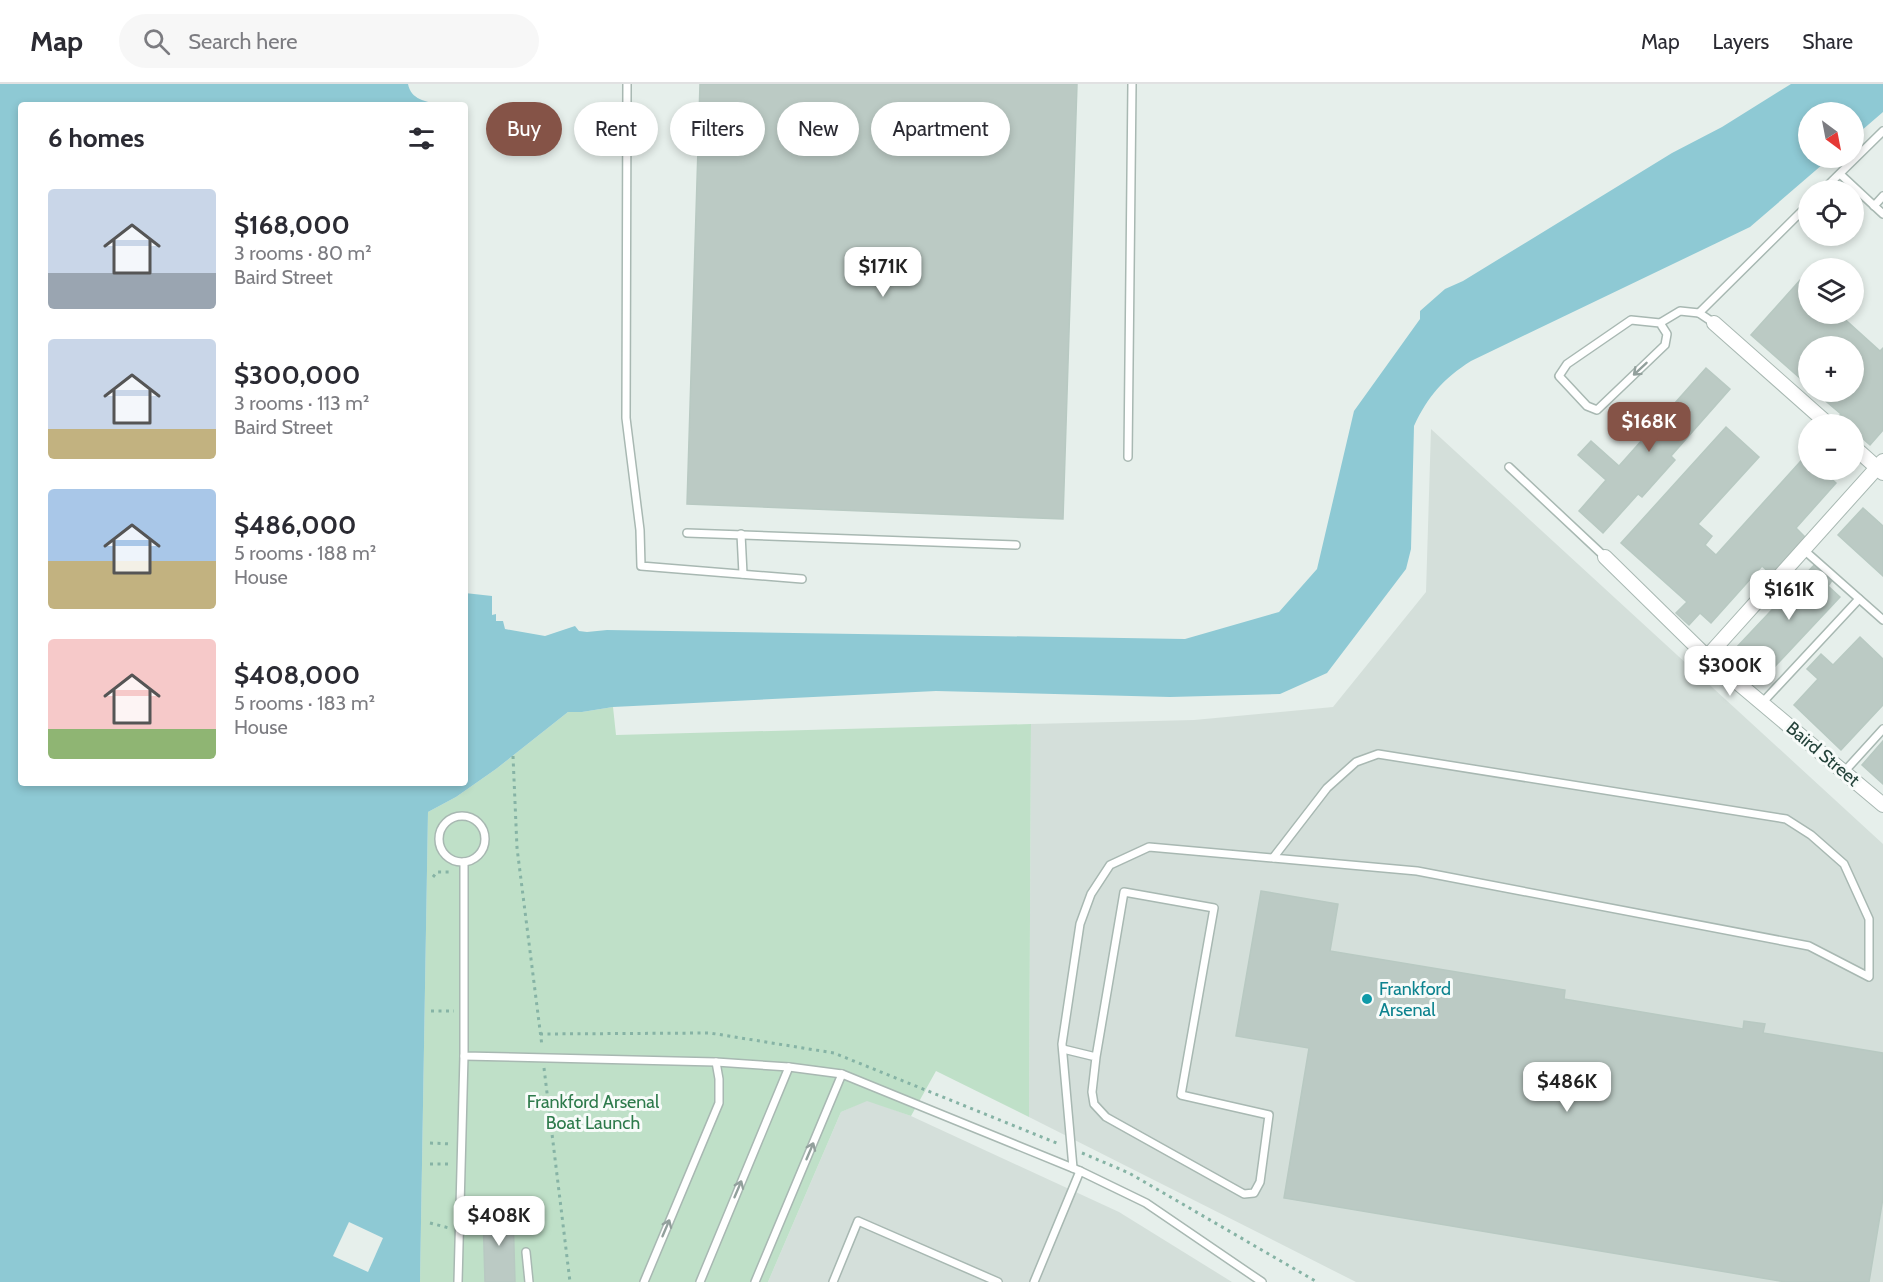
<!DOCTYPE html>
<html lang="en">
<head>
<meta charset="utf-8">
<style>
  :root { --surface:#fff; --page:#f7f7f7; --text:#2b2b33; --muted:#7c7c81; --line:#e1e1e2; --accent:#855347 }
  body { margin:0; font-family:Cabin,sans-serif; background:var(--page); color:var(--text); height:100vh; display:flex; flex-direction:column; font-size:22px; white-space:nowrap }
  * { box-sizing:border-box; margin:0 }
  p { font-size:20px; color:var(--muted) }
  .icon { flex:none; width:33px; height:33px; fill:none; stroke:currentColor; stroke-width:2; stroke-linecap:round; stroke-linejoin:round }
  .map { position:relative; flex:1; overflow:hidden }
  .details { position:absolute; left:18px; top:18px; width:450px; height:684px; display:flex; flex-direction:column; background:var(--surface); border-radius:6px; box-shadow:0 3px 9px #0003 }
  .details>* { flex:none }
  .banner { position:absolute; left:486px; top:18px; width:570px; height:54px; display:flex; gap:12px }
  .needle { width:39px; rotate:148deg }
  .buttons { position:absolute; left:1798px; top:18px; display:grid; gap:12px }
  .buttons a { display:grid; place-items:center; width:66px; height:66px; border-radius:50%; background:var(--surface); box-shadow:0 3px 9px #0003; font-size:30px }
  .price { position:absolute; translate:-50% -51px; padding:0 14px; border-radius:12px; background:#fff; color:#222; font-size:20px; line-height:39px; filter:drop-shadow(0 2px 3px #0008) }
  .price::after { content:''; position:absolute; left:50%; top:36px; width:18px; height:14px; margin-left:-9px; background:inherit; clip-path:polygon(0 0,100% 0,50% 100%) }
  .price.current { background:var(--accent); color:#fff }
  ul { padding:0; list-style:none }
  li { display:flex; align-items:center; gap:18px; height:150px; padding:0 30px }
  li span { display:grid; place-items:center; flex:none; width:168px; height:120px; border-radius:6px; color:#555 }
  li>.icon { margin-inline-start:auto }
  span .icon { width:72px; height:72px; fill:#fffc; stroke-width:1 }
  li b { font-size:26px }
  h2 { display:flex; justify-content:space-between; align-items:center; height:72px; padding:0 30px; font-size:26px }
  .pill { padding:0 21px; border-radius:27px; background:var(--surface); box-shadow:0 3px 9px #0003; font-size:21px; line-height:54px }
  .pill.current { background:var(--accent); color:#fff }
  header { display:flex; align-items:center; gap:36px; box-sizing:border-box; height:84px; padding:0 30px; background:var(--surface); border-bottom:2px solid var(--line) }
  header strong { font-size:28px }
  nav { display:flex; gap:33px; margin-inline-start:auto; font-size:21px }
  .search { width:420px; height:54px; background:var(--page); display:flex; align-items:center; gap:15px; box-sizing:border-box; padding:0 21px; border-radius:33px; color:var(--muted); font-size:22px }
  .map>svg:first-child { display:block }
  .built { fill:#d4dfda }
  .green { fill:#bfe0c8 }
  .water { fill:#8ec9d4 }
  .pier { fill:#e6efeb }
  .building { fill:#bbcac4; stroke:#b8c9c2; stroke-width:1.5 }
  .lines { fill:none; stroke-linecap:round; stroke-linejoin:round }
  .lane-casing { stroke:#a8b8b2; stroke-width:10 }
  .street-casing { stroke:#a8b8b2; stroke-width:16 }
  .path { stroke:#86b3a5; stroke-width:3; stroke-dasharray:3 4.5; stroke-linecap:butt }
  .lane { stroke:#fff; stroke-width:7 }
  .street { stroke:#fff; stroke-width:14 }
  .oneway { stroke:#92a09c }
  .culture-dot { fill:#0f9aa8; stroke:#f7fbf9; stroke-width:2 }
  .labels { text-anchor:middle; stroke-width:6; stroke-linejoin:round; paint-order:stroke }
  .street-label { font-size:18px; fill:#24423a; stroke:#f7fbf9 }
  .culture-label { font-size:18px; fill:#0d838f; stroke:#f7fbf9; text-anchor:start }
  .park-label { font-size:18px; fill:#2d7a4b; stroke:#f7fbf9 }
</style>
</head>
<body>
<header>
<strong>Map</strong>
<div class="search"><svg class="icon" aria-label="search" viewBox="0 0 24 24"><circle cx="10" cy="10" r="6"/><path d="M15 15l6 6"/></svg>Search here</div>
<nav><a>Map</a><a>Layers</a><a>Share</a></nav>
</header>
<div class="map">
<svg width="1883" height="1198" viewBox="0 0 1883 1198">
  <rect width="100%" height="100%" fill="#e6efeb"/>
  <g class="built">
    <polygon points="1431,345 1883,760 1883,1198 1356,1198 1029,1033 1031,640 1194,636 1333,623 1426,508"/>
    <polygon points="867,1016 911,1032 1119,1128 1232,1198 768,1198 841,1028"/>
  </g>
  <polygon class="green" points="613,623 616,651 1031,640 1029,1033 936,987 911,1032 867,1017 841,1028 768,1198 420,1198 428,728 456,713 496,685 568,628 582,628"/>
  <path class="water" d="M0,0h408c3,16 18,17 31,21h-418v678h444v-190l27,3v19l4,-1v7h7l2,8 40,7 30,-10 4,5 8,1 20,-2 578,9 94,-27 38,-43 37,-158 66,-92v-8l25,-22 18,-8 209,-128 50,-26 69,-43h92v28l-29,25v-25h-45v46h21l-80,69 -279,134c-28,18 -43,35 -57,65l-3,123 -5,20 -79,104 -47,21 -110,3 -234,-6 -323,16 -31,5h-14l-72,57 -40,28 -28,15 -8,470h-420z"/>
  <polygon class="pier" points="349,1138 383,1154 368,1188 333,1172"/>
  <g class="building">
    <polygon points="700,0 1077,0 1063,435 687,420"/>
    <polygon points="1801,195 1809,202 1809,230 1839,230 1880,267 1883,264 1883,346 1870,361 1854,347 1854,340 1847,340 1838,333 1841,330 1815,308 1854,308 1854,262 1809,262 1809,302 1751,251"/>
    <polygon points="1706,284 1730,305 1671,372 1675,376 1642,413 1638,410 1603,449 1579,427 1606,396 1578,371 1591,357 1619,382"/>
    <polygon points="1726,343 1759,373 1698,440 1712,452 1705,461 1716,471 1809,368 1809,386 1828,386 1825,389 1836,399 1796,444 1806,454 1772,491 1762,482 1711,539 1700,529 1689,541 1676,529 1687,518 1621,459"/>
    <polygon points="1863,424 1883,442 1883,492 1838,451"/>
    <polygon points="1816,479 1833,495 1828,502 1840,513 1765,593 1735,565"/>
    <polygon points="1860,553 1883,575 1883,621 1841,666 1794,621 1818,595 1807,585 1821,570 1833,581"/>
    <polygon points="1883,657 1883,700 1862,681"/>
    <polygon points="1261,807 1338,820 1330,867 1565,906 1564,915 1743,945 1744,937 1765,940 1763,949 1883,969 1883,1114 1869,1198 1786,1198 1284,1114 1309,964 1236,952"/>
    <polygon points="513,1128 515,1198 485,1198 483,1130"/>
  </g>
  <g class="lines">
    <defs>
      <g id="lane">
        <polyline points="627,0 626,334 640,446 641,482 802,495"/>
        <polyline points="1840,90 1883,130"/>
        <polyline points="1823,106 1883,47"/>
        <polyline points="1874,122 1883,112"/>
        <polyline points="1660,239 1667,250 1665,261 1597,326 1587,322 1559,292 1567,280 1631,236 1660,239 1680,227 1699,229"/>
        <polyline points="1714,239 1699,229 1809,120"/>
        <polyline points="1128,373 1132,0"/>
        <polyline points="1509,383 1605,473"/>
        <polyline points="687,449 1016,461"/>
        <polyline points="741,450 743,490"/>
        <polyline points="1804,466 1883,536"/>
        <polyline points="1762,619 1859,515"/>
        <polyline points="1844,688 1883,645"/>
        <circle cx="462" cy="755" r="23"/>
        <polyline points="464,778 464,972 716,978 789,983 842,990 1080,1087"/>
        <polyline points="1063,965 1096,973 1092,1008 1094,1020 1106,1033 1244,1110 1254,1109 1260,1098 1269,1031 1181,1011 1214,824 1124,808 1096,973"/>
        <polyline points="1073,1084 1062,960 1080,840 1091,810 1110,781 1149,763 1417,787 1809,862 1869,893 1869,835 1844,780 1811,751 1786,735 1378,670 1356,678 1327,704 1273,774"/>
        <polyline points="526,1168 529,1198"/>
        <polyline points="458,1198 464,972"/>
        <polyline points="644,1198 719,1019 719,995 716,978"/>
        <polyline points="700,1198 789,983"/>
        <polyline points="755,1198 842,990"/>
        <polyline points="833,1198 858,1137 998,1198"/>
        <polyline points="1034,1198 1080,1087 1146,1119 1262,1198"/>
      </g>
      <g id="street">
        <polyline points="1714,239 1828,340"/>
        <polyline points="1854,363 1883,389"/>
        <polyline points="1605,473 1707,573 1883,721"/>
        <polyline points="1707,573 1883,377"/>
      </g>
    </defs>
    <use href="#lane" class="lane-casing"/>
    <use href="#street" class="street-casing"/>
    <g class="path">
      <polyline points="513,672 517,764 542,962"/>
      <polyline points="433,793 437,788 453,788"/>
      <polyline points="431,927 454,927"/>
      <polyline points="540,950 710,949 834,969 1059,1060"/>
      <polyline points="544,984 570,1198"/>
      <polyline points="430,1059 452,1060"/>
      <polyline points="1082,1069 1129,1089 1317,1198"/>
      <polyline points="430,1080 449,1080"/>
      <polyline points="430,1139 449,1144"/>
    </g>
    <use href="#lane" class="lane"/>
    <use href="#street" class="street"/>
  </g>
  <defs><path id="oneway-shaft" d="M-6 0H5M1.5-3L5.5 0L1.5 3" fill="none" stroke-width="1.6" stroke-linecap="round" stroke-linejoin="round" transform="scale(1.5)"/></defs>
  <g class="oneway">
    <use href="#oneway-shaft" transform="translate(1640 285) rotate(137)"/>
    <use href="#oneway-shaft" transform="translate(810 1067) rotate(-67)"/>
    <use href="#oneway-shaft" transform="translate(738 1105) rotate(-67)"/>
    <use href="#oneway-shaft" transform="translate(666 1144) rotate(-67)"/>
  </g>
  <circle class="culture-dot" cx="1367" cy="915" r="6"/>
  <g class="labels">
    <g class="street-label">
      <text transform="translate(1823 670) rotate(40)" y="6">Baird Street</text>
    </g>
    <g class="culture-label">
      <text x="1379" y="911">Frankford<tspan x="1379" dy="21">Arsenal</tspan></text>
    </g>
    <g class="park-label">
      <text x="593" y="1024">Frankford Arsenal<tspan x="593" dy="21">Boat Launch</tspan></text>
    </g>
  </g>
</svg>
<div class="buttons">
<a><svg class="needle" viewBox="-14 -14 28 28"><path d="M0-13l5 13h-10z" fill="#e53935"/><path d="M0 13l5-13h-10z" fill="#7c7c81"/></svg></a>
<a><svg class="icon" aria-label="locate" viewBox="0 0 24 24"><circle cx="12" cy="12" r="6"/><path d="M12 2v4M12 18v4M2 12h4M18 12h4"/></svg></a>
<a><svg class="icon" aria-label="layers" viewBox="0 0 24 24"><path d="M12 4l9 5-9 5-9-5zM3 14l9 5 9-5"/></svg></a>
<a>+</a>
<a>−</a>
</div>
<b class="price" style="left:883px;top:214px">$171K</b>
<b class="price current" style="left:1649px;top:369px">$168K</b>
<b class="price" style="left:1789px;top:537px">$161K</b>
<b class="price" style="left:1730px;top:613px">$300K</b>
<b class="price" style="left:1567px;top:1029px">$486K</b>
<b class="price" style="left:499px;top:1163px">$408K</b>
<div class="banner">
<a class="pill current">Buy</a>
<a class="pill">Rent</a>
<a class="pill">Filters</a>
<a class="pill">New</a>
<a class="pill">Apartment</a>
</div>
<section class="details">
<h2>6 homes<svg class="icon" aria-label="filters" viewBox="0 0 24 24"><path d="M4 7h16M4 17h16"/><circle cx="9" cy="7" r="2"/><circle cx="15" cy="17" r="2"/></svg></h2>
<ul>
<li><span style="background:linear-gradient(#c9d6e8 70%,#9aa5b1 0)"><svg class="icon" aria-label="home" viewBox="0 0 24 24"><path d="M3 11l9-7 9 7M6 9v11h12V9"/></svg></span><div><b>$168,000</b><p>3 rooms · 80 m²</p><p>Baird Street</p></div></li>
<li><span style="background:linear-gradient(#c9d6e8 75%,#c2b280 0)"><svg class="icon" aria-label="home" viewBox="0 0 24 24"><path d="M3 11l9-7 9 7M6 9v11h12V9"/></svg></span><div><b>$300,000</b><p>3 rooms · 113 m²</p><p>Baird Street</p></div></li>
<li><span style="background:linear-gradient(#a9c7e8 60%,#c2b280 0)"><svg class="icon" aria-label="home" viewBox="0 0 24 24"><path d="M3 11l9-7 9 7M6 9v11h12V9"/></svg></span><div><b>$486,000</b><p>5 rooms · 188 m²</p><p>House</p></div></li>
<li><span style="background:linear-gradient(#f6c9c9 75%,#8fb573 0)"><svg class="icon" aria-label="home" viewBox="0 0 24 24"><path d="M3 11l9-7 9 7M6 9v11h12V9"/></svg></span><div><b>$408,000</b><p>5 rooms · 183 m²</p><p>House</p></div></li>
</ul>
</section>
</div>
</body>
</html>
